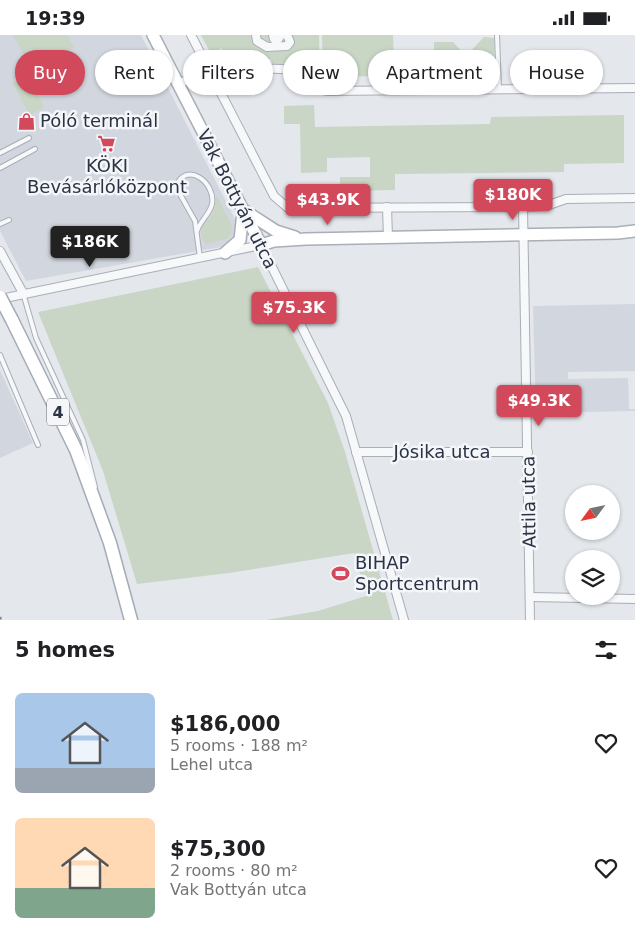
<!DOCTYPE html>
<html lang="en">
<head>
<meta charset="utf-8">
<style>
  :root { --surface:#fff; --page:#f6f6f6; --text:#202124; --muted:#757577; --accent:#d1495b }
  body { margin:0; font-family:"DejaVu Sans",sans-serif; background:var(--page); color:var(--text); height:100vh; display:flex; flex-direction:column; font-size:19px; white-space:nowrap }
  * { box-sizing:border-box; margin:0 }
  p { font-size:16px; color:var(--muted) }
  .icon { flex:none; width:28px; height:28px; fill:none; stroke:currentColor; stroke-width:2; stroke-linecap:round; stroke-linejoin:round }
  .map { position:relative; height:585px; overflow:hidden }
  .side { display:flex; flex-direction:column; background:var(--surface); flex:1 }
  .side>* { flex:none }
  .guide { position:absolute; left:15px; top:15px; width:605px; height:45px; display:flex; gap:10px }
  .needle { width:32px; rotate:237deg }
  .controls { position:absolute; left:565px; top:450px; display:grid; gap:10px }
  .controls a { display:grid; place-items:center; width:55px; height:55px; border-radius:50%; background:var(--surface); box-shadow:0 1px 4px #0004; font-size:25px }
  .price { position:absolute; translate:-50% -42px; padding:0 11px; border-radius:5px; background:var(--accent); color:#fff; font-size:16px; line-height:32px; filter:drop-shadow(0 1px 2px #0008) }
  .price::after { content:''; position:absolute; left:50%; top:30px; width:15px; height:11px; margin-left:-8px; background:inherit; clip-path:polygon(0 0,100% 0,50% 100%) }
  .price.on { background:#222; color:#fff }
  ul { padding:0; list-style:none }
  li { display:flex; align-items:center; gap:15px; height:125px; padding:0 15px }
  li span { display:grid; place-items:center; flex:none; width:140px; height:100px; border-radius:8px; color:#555 }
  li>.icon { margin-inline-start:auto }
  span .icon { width:60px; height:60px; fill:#fffc; stroke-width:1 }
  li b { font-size:21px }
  h2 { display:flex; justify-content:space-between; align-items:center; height:60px; padding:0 15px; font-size:21px }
  .tag { padding:0 18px; border-radius:22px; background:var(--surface); box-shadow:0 1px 4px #0004; font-size:18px; line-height:45px }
  .tag.on { background:var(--accent); color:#fff }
  .status { display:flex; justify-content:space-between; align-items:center; height:35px; padding:0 25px; background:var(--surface); direction:ltr }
  .status svg { height:14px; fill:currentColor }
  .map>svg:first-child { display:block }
  .built { fill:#d2d6de }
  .green { fill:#c9d6c5 }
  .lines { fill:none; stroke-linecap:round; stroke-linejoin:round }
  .lane-casing { stroke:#a9aeb7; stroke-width:6 }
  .street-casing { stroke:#a9aeb7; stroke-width:10 }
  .secondary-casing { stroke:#a9aeb7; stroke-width:14 }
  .primary-casing { stroke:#a3abb8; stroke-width:15 }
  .lane { stroke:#f7f8fa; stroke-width:4 }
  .street { stroke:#f7f8fa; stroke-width:8 }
  .secondary { stroke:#fff; stroke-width:11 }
  .primary { stroke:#fff; stroke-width:12 }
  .rail { stroke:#7d8696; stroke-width:2.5; stroke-dasharray:2.5 5; stroke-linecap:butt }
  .primary-bridge-casing { stroke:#a3abb8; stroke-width:15; stroke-linecap:butt }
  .primary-bridge { stroke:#fff; stroke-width:12 }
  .labels { text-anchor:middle; stroke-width:5; stroke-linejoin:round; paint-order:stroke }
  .shield { fill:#f4f6f9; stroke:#676e7b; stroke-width:1 }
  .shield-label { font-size:16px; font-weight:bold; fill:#2b3445 }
  .poi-label { font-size:18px; fill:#2b3445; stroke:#f4f6f9; text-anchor:start }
  .street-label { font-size:18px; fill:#2b3445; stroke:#f4f6f9 }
</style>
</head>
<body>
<div class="status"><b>19:39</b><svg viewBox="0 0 49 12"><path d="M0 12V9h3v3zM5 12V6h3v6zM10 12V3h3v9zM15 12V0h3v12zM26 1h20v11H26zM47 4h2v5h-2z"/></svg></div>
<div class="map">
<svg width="635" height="585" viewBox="0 0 635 585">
  <rect width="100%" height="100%" fill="#e4e7ec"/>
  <g class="built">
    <polygon points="0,0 141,0 244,202 221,212 26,246 0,196"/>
    <polygon points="635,269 635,336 568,337 568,344 628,343 629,374 635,374 635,376 536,378 533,271"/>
    <polygon points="0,335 33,408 0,423"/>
  </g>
  <g class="green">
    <polygon points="13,0 67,0 74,12 43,30 54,49 37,58 44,72 30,80 12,48 33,36"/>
    <polygon points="201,0 319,0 320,44 298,30 272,29 271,24 225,20 222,13 211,19"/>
    <polygon points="322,0 393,0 394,26 381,26 381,41 323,42"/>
    <polygon points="484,2 494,3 495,52 485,52 482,43 468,44 468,51 462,52 460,44 434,44 434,7 453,7 466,21"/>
    <polygon points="314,70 315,92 490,89 491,82 624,80 624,128 564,129 564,137 395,139 395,155 340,156 340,142 370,142 370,122 327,123 327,137 301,138 300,89 284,89 284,71"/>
    <path d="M217,161l15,30 -1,8 -4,5 -21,5c-14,-18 5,-22 9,-36 1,-4 0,-8 2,-12z"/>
    <polygon points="258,232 328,368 345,417 393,585 266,585 318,576 366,561 354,518 229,538 137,549 103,436 38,277"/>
  </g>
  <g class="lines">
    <defs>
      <g id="lane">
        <polyline points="497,0 499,55"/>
        <polyline points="140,46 167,33"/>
        <polyline points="0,118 29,103"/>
        <polyline points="0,133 35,114"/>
        <polyline points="0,189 9,185"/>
        <path d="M197,196c3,-10 13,-17 15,-27 4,-22 -27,-44 -36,-17l19,34 5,37"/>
        <polyline points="23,258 36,303 83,405 95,452"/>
        <polyline points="0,320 38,410"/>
      </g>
      <g id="street">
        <polyline points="191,0 274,161 288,173 523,172 546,171 566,164 635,163"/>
        <polyline points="256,0 257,6 267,12 287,11 290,7 287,0"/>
        <polyline points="273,0 274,4 277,6 281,0"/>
        <path d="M178,49c7,-3 14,-7 21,-9 15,-4 84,-9 96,-4 12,6 19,19 33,20l307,-3"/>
        <polyline points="387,172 388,203"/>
        <polyline points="523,172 530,585"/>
        <polyline points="0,216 23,258"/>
        <polyline points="0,264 261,210 346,381 404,585"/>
        <polyline points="356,417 528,417"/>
        <polyline points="530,562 635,564"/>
      </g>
      <g id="secondary">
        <polyline points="153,0 261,210 274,206 306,204 618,198 635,196"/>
        <polyline points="245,176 276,196 295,202"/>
        <polyline points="225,218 240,205 243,177"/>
      </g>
      <polyline id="primary" points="12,285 76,415 110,508 131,585"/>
    </defs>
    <use href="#lane" class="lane-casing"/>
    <use href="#street" class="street-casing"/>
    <use href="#secondary" class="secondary-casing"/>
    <use href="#primary" class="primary-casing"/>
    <use href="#lane" class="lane"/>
    <use href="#street" class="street"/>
    <use href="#secondary" class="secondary"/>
    <use href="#primary" class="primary"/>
    <polyline class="rail" points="0,582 1,585"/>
    <defs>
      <polyline id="primary-bridge" points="0,262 12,285"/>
    </defs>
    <use href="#primary-bridge" class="primary-bridge-casing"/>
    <use href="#primary-bridge" class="primary-bridge"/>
  </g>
  <defs>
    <symbol id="shop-bare" viewBox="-9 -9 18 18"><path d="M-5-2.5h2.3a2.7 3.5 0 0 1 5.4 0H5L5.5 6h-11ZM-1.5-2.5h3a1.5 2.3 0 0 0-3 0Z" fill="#d1495b" stroke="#f4f6f9" stroke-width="2.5" paint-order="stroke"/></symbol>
    <symbol id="supermarket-bare" viewBox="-9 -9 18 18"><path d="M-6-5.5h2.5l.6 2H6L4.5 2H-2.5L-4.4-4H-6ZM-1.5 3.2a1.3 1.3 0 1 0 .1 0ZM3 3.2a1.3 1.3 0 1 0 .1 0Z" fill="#d1495b" stroke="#f4f6f9" stroke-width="2.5" paint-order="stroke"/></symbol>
    <symbol id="stadium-bare" viewBox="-9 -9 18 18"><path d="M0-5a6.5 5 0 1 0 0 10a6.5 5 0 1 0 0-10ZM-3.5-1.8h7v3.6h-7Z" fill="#d1495b" stroke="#f4f6f9" stroke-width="2.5" paint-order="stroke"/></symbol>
  </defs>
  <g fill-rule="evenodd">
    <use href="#shop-bare" x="14" y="74" width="25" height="25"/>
    <use href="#supermarket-bare" x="94" y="96" width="25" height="25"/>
    <use href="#stadium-bare" x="328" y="526" width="25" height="25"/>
  </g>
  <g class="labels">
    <rect class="shield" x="47" y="363.5" width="22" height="27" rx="4"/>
    <g class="shield-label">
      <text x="58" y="383">4</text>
    </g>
    <g class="poi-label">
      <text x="40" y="92">Póló terminál</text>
      <text x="107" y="137" text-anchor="middle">KÖKI<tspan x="107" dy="21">Bevásárlóközpont</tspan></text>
      <text x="355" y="534">BIHAP<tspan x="355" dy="21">Sportcentrum</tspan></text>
    </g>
    <g class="street-label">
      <text transform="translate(237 164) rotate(63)" y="6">Vak Bottyán utca</text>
      <text x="442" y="423">Jósika utca</text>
      <text transform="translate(529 467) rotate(-91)" y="6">Attila utca</text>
    </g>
  </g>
</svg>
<div class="controls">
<a><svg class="needle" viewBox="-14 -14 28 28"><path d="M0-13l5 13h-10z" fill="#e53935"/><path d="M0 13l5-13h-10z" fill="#757577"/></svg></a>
<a><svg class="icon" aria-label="layers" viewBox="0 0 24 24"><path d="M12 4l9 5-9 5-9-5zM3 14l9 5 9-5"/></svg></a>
</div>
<b class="price" style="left:513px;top:186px">$180K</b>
<b class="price" style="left:328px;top:191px">$43.9K</b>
<b class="price on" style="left:90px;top:233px">$186K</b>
<b class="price" style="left:294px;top:299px">$75.3K</b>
<b class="price" style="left:539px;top:392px">$49.3K</b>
<div class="guide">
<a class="tag on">Buy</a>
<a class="tag">Rent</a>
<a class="tag">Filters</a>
<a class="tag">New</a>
<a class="tag">Apartment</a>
<a class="tag">House</a>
</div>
</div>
<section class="side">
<h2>5 homes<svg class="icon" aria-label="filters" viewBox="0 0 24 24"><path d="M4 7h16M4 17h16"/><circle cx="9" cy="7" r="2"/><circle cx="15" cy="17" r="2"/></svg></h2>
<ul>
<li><span style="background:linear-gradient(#a9c7e8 75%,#9aa5b1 0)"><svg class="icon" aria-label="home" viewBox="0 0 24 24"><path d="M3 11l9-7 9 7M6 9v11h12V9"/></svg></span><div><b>$186,000</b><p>5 rooms · 188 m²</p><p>Lehel utca</p></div><svg class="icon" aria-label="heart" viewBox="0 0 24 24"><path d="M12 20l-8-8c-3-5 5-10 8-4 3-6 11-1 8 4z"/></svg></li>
<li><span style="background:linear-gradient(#ffd9b3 70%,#7fa58c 0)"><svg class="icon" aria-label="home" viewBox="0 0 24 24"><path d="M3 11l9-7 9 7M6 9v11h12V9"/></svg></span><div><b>$75,300</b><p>2 rooms · 80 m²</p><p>Vak Bottyán utca</p></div><svg class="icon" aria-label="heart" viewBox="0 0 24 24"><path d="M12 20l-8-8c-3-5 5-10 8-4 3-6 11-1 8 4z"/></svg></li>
</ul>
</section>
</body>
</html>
